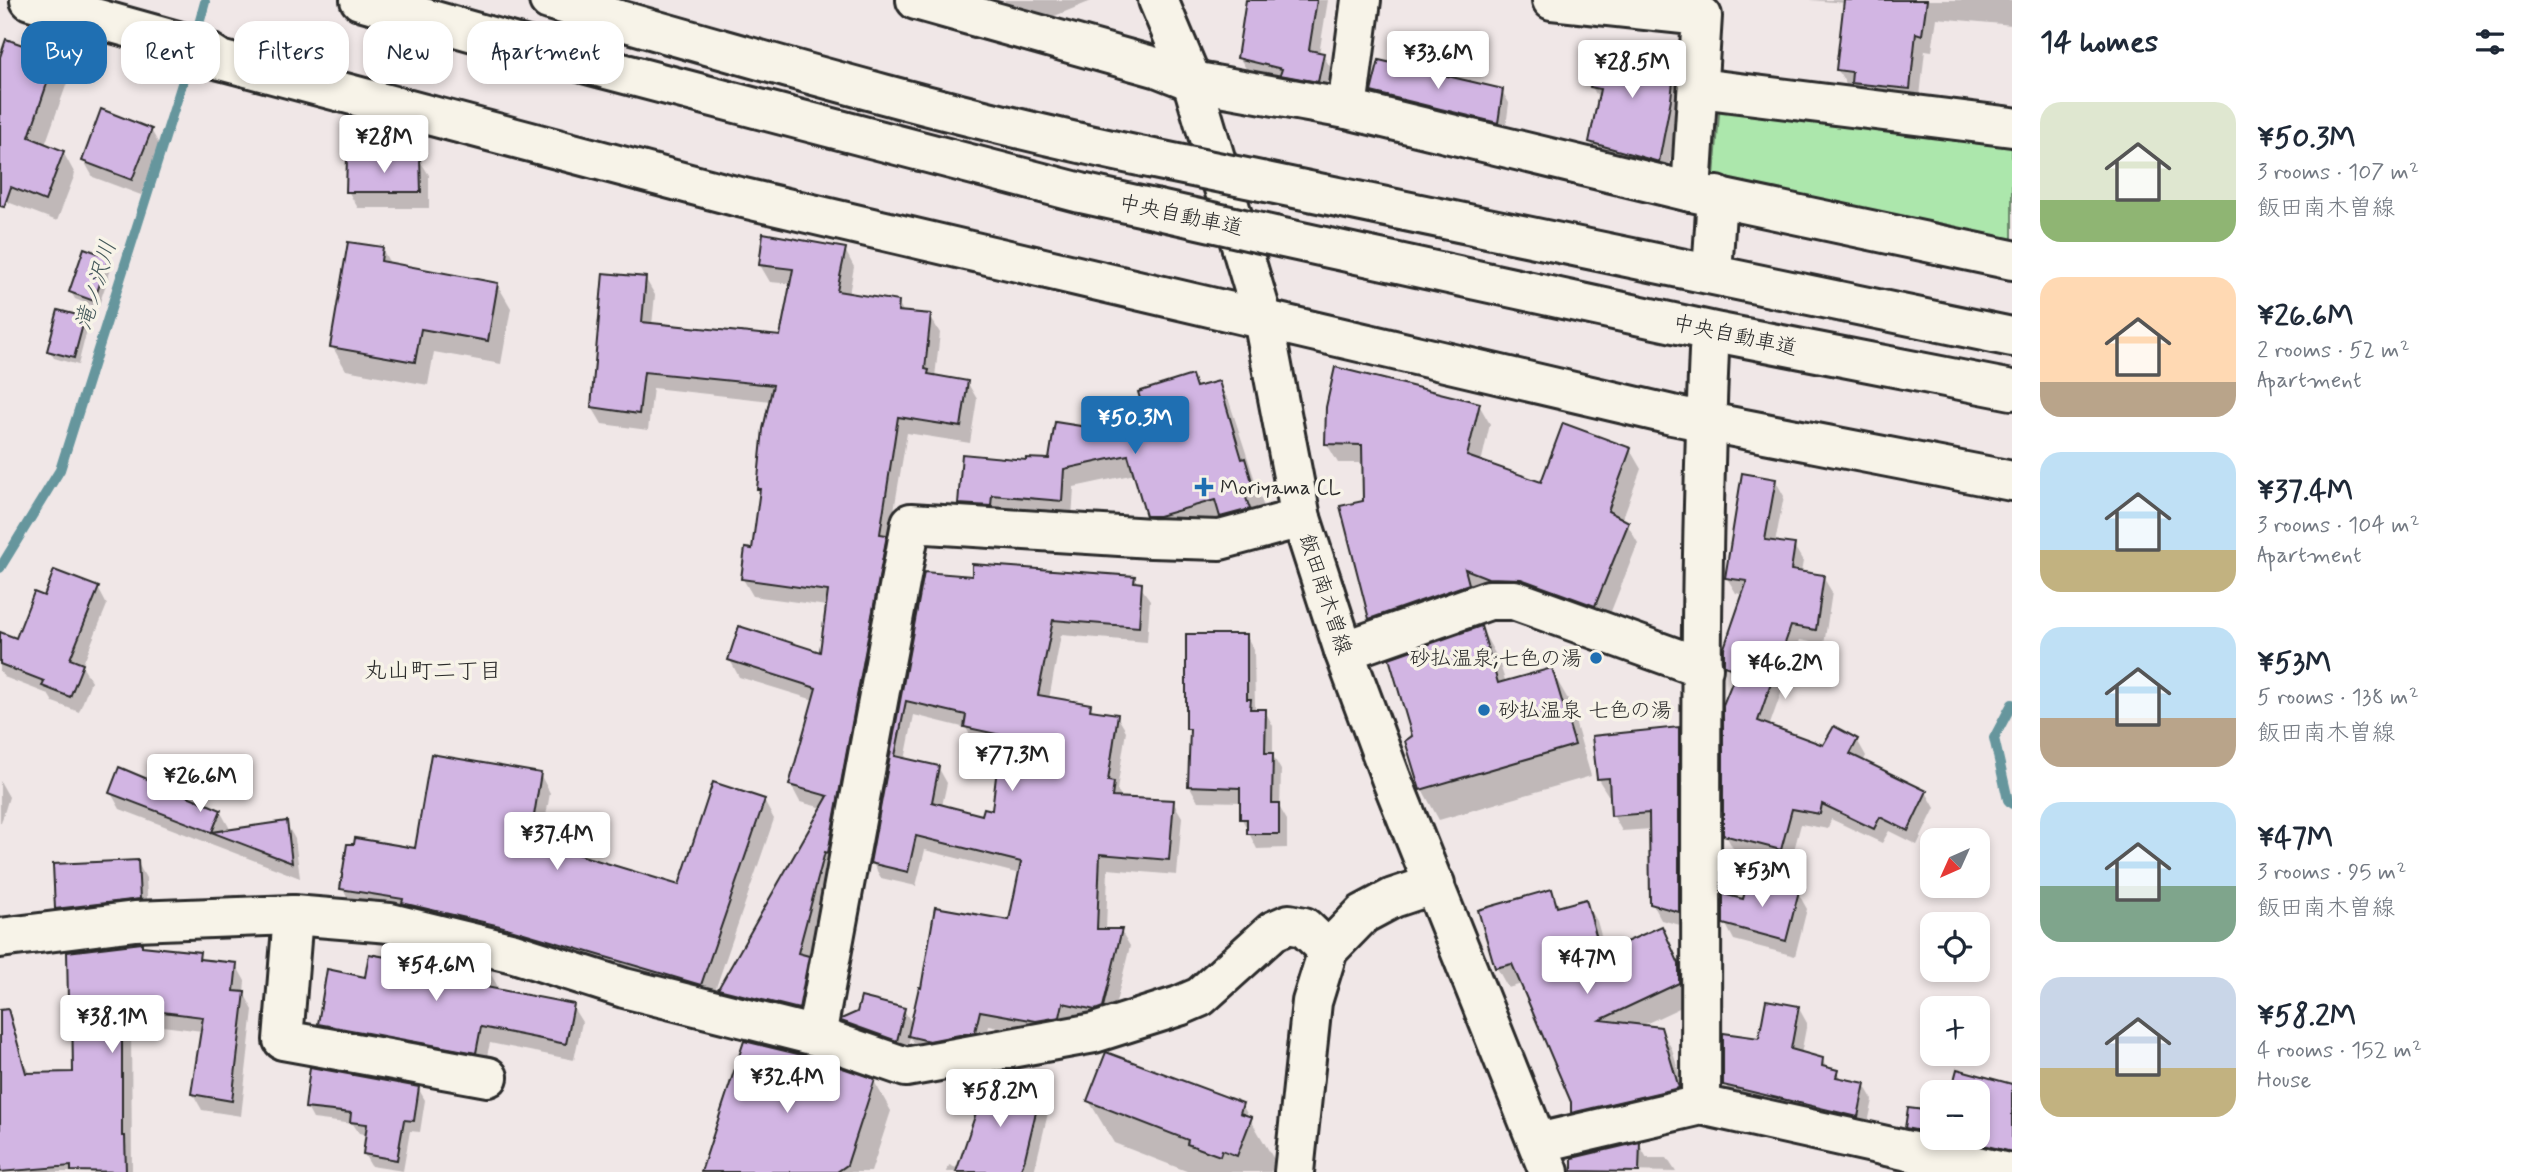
<!DOCTYPE html>
<html lang="en">
<head>
<meta charset="utf-8">
<style>
  :root { --surface:#fff; --page:#f2f2f3; --text:#1f2937; --muted:#747a83; --accent:#1f6fb2 }
  body { margin:0; font-family:Mynerve,"Klee One",sans-serif; background:var(--page); color:var(--text); height:100vh; display:flex; flex-direction:column; font-size:26px; white-space:nowrap }
  * { box-sizing:border-box; margin:0 }
  p { font-size:23px; color:var(--muted) }
  .icon { flex:none; width:38px; height:38px; fill:none; stroke:currentColor; stroke-width:2; stroke-linecap:round; stroke-linejoin:round }
  .map { position:relative; flex:1; overflow:hidden }
  .details { display:flex; flex-direction:column; background:var(--surface); width:525px }
  .details>* { flex:none }
  .guide { position:absolute; left:21px; top:21px; width:665px; height:63px; display:flex; gap:14px }
  .needle { width:46px; rotate:225deg }
  .tools { position:absolute; left:1920px; top:828px; display:grid; gap:14px }
  .tools a { display:grid; place-items:center; width:70px; height:70px; border-radius:14px; background:var(--surface); box-shadow:0 4px 10px #0003; font-size:35px }
  .price { position:absolute; translate:-50% -60px; padding:0 16px; border-radius:7px; background:#fff; color:#222; font-size:23px; line-height:46px; filter:drop-shadow(0 2px 4px #0008) }
  .price::after { content:''; position:absolute; left:50%; top:42px; width:21px; height:16px; margin-left:-10px; background:inherit; clip-path:polygon(0 0,100% 0,50% 100%) }
  .price.on { background:var(--accent); color:#fff }
  ul { padding:0; list-style:none }
  li { display:flex; align-items:center; gap:21px; height:175px; padding:0 28px }
  li span { display:grid; place-items:center; flex:none; width:196px; height:140px; border-radius:21px; color:#555 }
  li>.icon { margin-inline-start:auto }
  span .icon { width:84px; height:84px; fill:#fffc; stroke-width:1 }
  li b { font-size:30px }
  h2 { display:flex; justify-content:space-between; align-items:center; height:84px; padding:0 28px; font-size:30px }
  .chip { padding:0 24px; border-radius:21px; background:var(--surface); box-shadow:0 4px 10px #0003; font-size:24px; line-height:63px }
  .chip.on { background:var(--accent); color:#fff }
  main { display:flex; flex:1; min-height:0 }
  .map>svg:first-child { display:block }
  .green { fill:#ace7ac; stroke:#6c896c; stroke-width:2 }
  .shadow { fill:#0003; fill-rule:evenodd }
  .lines { fill:none; stroke-linecap:round; stroke-linejoin:round }
  .stream { stroke:#66969d; stroke-width:10 }
  .building { fill:#d2b5e3; stroke:#2b2b2b; stroke-width:2; fill-rule:evenodd }
  .minor-tunnel { stroke:#c9c1c1; stroke-width:38; stroke-dasharray:38 19; stroke-linecap:butt }
  .minor-casing { stroke:#2b2b2b; stroke-width:44 }
  .primary-casing { stroke:#2b2b2b; stroke-width:44 }
  .motorway-casing { stroke:#2b2b2b; stroke-width:44 }
  .minor { stroke:#f7f3e8; stroke-width:38 }
  .primary { stroke:#f7f3e8; stroke-width:38 }
  .motorway { stroke:#f7f3e8; stroke-width:38 }
  .motorway-bridge-casing { stroke:#2b2b2b; stroke-width:44; stroke-linecap:butt }
  .motorway-bridge { stroke:#f7f3e8; stroke-width:38 }
  .poi-dot { fill:#1f6fb2; stroke:#f7f3e8; stroke-width:2.5 }
  .labels { text-anchor:middle; stroke-width:7; stroke-linejoin:round; paint-order:stroke }
  .street-label { font-size:21px; fill:#2b2b2b; stroke:#f7f3e8 }
  .poi-label { font-size:21px; fill:#2b2b2b; stroke:#f7f3e8; text-anchor:start }
  .water-label { font-size:23px; font-style:italic; fill:#44585a; stroke:#f7f3e8 }
  .neighbourhood-label { font-size:23px; fill:#2b2b2b; stroke:#f7f3e8 }
</style>
</head>
<body>
<main>
<div class="map">
<svg width="2012" height="1172" viewBox="0 0 2012 1172">
  <rect width="100%" height="100%" fill="#f0e7e7"/>
  <filter id="ink" filterUnits="userSpaceOnUse"><feTurbulence type="fractalNoise" baseFrequency=".0143" numOctaves="2"/><feDisplacementMap in="SourceGraphic" scale="14" xChannelSelector="R" yChannelSelector="G"/><feConvolveMatrix kernelMatrix="1 2 1 2 8 2 1 2 1" color-interpolation-filters="sRGB"/></filter>
  <g filter="url(#ink)">
    <polygon class="green" points="1720,102 2012,140 2012,241 1713,189"/>
    <g class="shadow">
      <polygon points="1004,0 1094,0 1030,26 1016,22"/>
      <polygon points="1248,0 1328,0 1319,54 1323,55 1332,70 1326,96 1248,72 1239,57"/>
      <polygon points="1809,0 2012,0 2012,25 1937,18 1932,51 1925,50 1919,106 1848,88 1838,70 1846,3"/>
      <polygon points="1675,56 1684,73 1679,116 1667,177 1601,158 1591,142 1600,101 1592,87"/>
      <polygon points="55,59 68,80 45,145 63,152 75,174 57,221 0,199 0,63"/>
      <polygon points="1502,91 1509,103 1505,135 1380,105 1373,92"/>
      <polygon points="151,130 160,146 141,195 93,177 84,161"/>
      <polygon points="419,159 429,175 429,208 358,208 348,191"/>
      <polygon points="382,249 391,265 497,284 511,308 501,364 434,352 428,385 346,370 332,346"/>
      <polygon points="845,250 854,267 849,294 898,302 904,313 930,316 940,333 935,377 967,382 977,399 970,443 907,433 834,868 810,961 817,974 808,1025 729,1005 720,989 823,808 800,802 791,785 814,700 739,677 730,660 821,654 827,606 753,596 743,579 754,551 761,492 759,488 771,401 653,388 648,430 602,424 592,407 645,278 655,295 652,325 781,338 792,284 770,282 760,265"/>
      <polygon points="108,258 112,266 98,308 75,299 71,292"/>
      <polygon points="84,319 88,326 78,365 54,358 49,350"/>
      <polygon points="1191,378 1198,389 1218,383 1229,401 1265,511 1233,535 1223,519 1170,534 1158,534 1147,515 1135,474 1074,487 1072,519 970,522 959,504 1028,462 1050,461 1106,432 1150,424"/>
      <polygon points="1479,405 1490,424 1481,463 1542,484 1630,450 1641,469 1622,520 1627,524 1638,543 1606,624 1533,598 1381,637 1370,618 1364,463 1338,463 1327,444"/>
      <polygon points="1775,480 1784,496 1775,543 1794,546 1803,561 1801,573 1823,577 1832,592 1824,645 1800,640 1769,727 1824,747 1857,740 1866,756 1863,762 1926,792 1935,808 1917,845 1889,831 1882,843 1831,819 1828,829 1801,824 1790,865 1734,850 1725,834 1735,680 1726,665 1744,595 1736,593 1727,578"/>
      <path d="M926,574l47,4h161l16,22 -3,42 -86,-7 -12,64 41,7 4,6 23,4 9,15 -9,59 5,9 51,3 9,15 -5,58 -69,-6 -2,62h15l9,15 -19,77 -65,13 -57,-10 -5,22 -66,3 -8,-14 -5,19 -53,-19 -9,-16 61,-11 8,14 98,-102 10,-48 -95,-24 -9,36 -35,-8 -9,-16zM914,715l52,13 9,15 26,5 -8,64 -10,5 -41,-11 5,-23 -9,-16 -33,-7z"/>
      <polygon points="98,588 107,605 82,666 91,681 79,712 53,702 48,694 4,677 0,671 0,647 17,640 45,598"/>
      <polygon points="1481,628 1498,659 1506,683 1551,670 1569,701 1591,776 1439,820 1422,789 1414,737"/>
      <polygon points="1246,635 1254,650 1255,709 1265,711 1273,726 1273,756 1281,770 1280,808 1287,820 1287,848 1257,849 1242,819 1242,802 1198,801 1189,785 1192,735 1188,729"/>
      <polygon points="1678,729 1688,745 1688,927 1661,920 1652,903 1651,829 1622,831 1613,815 1612,794 1608,795 1598,779"/>
      <polygon points="540,774 550,793 541,845 680,887 764,801 774,819 711,1002 352,906 342,888 417,850"/>
      <polygon points="0,781 9,797 1,823 0,823"/>
      <polygon points="111,793 220,811 229,827 228,831 286,823 295,839 300,878 120,809"/>
      <polygon points="137,862 146,878 148,915 66,925 57,909"/>
      <polygon points="1551,892 1561,908 1585,901 1597,921 1606,953 1661,928 1690,986 1690,1003 1641,1026 1660,1028 1672,1049 1689,1108 1584,1132 1573,1112 1573,1101 1522,984 1508,988 1497,968 1481,911"/>
      <polygon points="1798,893 1807,909 1795,956 1734,940 1725,923"/>
      <polygon points="143,948 199,954 203,961 236,965 245,981 244,993 253,1010 241,1116 202,1110 193,1094 202,1031 131,1022 132,1172 0,1172 0,1052 21,1058 30,1074 74,1074 74,1008 70,1001"/>
      <polygon points="393,960 489,971 498,987 497,991 572,1006 582,1022 574,1060 490,1043 484,1068 329,1040 319,1024 366,980"/>
      <polygon points="1798,1007 1807,1023 1801,1054 1822,1060 1828,1070 1837,1072 1841,1080 1864,1085 1873,1100 1866,1132 1734,1100 1725,1084 1760,1039"/>
      <polygon points="874,1081 891,1111 871,1172 703,1172"/>
      <polygon points="2012,1086 2012,1172 1955,1158 1944,1138 1978,1138 1978,1092 1952,1092"/>
      <polygon points="418,1088 425,1100 420,1132 410,1131 403,1171 371,1166 364,1154 368,1135 359,1133 353,1124 313,1119 307,1108"/>
      <polygon points="1039,1096 1048,1113 1034,1172 947,1172 949,1165 959,1169"/>
      <polygon points="1089,1101 1242,1105 1275,1161 1271,1172 1189,1172 1114,1143"/>
      <polygon points="1909,1110 1932,1113 1932,1138 1911,1135 1906,1127"/>
      <polygon points="1639,1144 1647,1158 1667,1158 1676,1172 1573,1170"/>
    </g>
    <g class="lines">
      <g class="stream">
        <polyline points="0,568 60,470 187,68 205,2"/>
        <polyline points="2012,704 1994,738 2008,800 2012,804"/>
      </g>
    </g>
    <g class="building">
      <polygon points="1246,0 1317,0 1309,50 1324,53 1318,82 1280,75 1282,69 1237,58"/>
      <polygon points="1844,0 1927,0 1922,35 1916,33 1910,89 1851,83 1852,72 1836,70"/>
      <polygon points="6,39 56,57 29,137 64,151 45,201 11,187 4,207 0,206 0,57"/>
      <polygon points="1596,44 1676,55 1671,99 1659,162 1589,142 1600,89 1590,87"/>
      <polygon points="1379,60 1503,89 1498,123 1371,92"/>
      <polygon points="101,109 152,129 132,180 82,161"/>
      <polygon points="347,157 420,157 421,192 346,192"/>
      <polygon points="763,233 846,248 837,291 899,301 898,311 931,314 925,369 929,370 928,374 968,381 961,427 898,417 880,534 887,535 828,853 825,852 798,953 809,956 799,1009 718,989 828,796 789,785 816,688 728,660 739,626 820,652 828,591 741,579 745,548 752,549 760,489 757,489 763,429 773,385 644,372 639,414 591,407 603,273 646,277 642,322 780,336 793,269 759,265"/>
      <polygon points="348,242 383,247 381,261 498,283 488,341 421,329 415,362 330,347"/>
      <polygon points="84,248 109,257 94,301 69,292"/>
      <polygon points="58,310 85,317 74,358 47,351"/>
      <polygon points="1335,367 1480,403 1467,456 1541,482 1563,423 1631,448 1608,511 1629,522 1595,606 1521,579 1488,578 1465,569 1469,584 1369,619 1340,506 1363,501 1362,445 1325,444 1326,407"/>
      <polygon points="1192,375 1196,387 1219,381 1242,459 1245,458 1255,492 1245,495 1250,509 1220,517 1215,500 1159,516 1146,516 1128,455 1064,469 1062,501 992,495 991,506 958,504 962,454 1026,460 1026,458 1049,459 1055,422 1106,430 1147,422 1138,392"/>
      <polygon points="1742,473 1776,479 1765,540 1795,544 1791,570 1824,575 1816,630 1791,626 1758,721 1823,745 1834,726 1858,739 1850,754 1927,791 1908,831 1880,817 1874,829 1822,804 1820,814 1792,809 1781,850 1723,835 1723,705 1737,670 1724,666 1724,648 1747,581 1725,578"/>
      <path d="M972,564l163,12 -1,6 8,1 -3,44 -86,-7 -15,75 53,9 -1,6 28,4 -10,67 6,1 -2,15 62,3 -5,60 -69,-6 -3,75h25l-19,78 -8,3 -32,-7 -3,14 -24,4 -56,-10 -5,21 -46,9 -21,-5 11,-49 2,1 14,-81 74,13 12,-58 -105,-26 -8,36 -38,-9 54,-291 48,4zM906,701l60,14 -2,12 37,8 -9,75 -8,-2 -2,7 -50,-13 7,-36 -44,-10z"/>
      <polygon points="54,570 99,587 70,659 83,664 70,697 42,686 44,681 0,664 0,632 16,638 34,592 44,596"/>
      <polygon points="1481,626 1498,683 1552,668 1575,745 1420,790 1405,741 1412,736 1389,658"/>
      <polygon points="1186,634 1247,634 1247,699 1251,699 1250,709 1266,709 1265,753 1273,753 1272,803 1279,803 1279,834 1247,834 1247,819 1240,819 1240,788 1188,786 1190,729 1186,729"/>
      <polygon points="1679,727 1679,912 1650,904 1649,813 1611,816 1609,778 1597,779 1592,736"/>
      <polygon points="431,754 541,773 530,840 679,885 713,782 765,799 701,985 500,926 402,903 403,899 340,889 347,844 354,844 355,838 415,848"/>
      <polygon points="119,767 221,810 212,832 287,821 292,863 109,793"/>
      <polygon points="138,860 140,899 55,909 53,864"/>
      <polygon points="1749,877 1799,891 1786,941 1723,924 1723,894 1743,899"/>
      <polygon points="1552,889 1557,907 1586,899 1601,953 1662,926 1679,964 1679,983 1600,1020 1661,1027 1679,1088 1571,1113 1571,1102 1512,964 1495,968 1478,910"/>
      <polygon points="142,943 142,946 200,952 199,959 237,963 234,991 245,992 232,1101 191,1094 203,1017 122,1007 122,1136 125,1136 126,1172 71,1171 71,1166 0,1172 0,1010 8,1009 26,1073 73,1072 72,1001 68,1001 67,952"/>
      <polygon points="394,946 490,970 486,987 574,1004 566,1044 481,1027 476,1053 318,1024 327,969 365,977 369,954 392,958"/>
      <polygon points="861,997 905,1008 897,1041 841,1021 841,1019 857,1012"/>
      <polygon points="1766,1000 1799,1006 1791,1049 1823,1058 1822,1066 1838,1070 1836,1077 1865,1083 1858,1117 1723,1085 1723,1033 1759,1038"/>
      <polygon points="744,1041 810,1057 875,1079 847,1165 837,1172 701,1172"/>
      <polygon points="1106,1052 1243,1103 1240,1113 1252,1117 1237,1156 1222,1150 1220,1156 1187,1144 1188,1140 1087,1101"/>
      <polygon points="310,1067 419,1087 414,1121 404,1120 397,1160 363,1154 367,1124 350,1122 351,1113 305,1108"/>
      <polygon points="1957,1069 2012,1084 2012,1152 1953,1138 1978,1138 1978,1092 1951,1092"/>
      <polygon points="989,1075 1040,1095 1025,1158 1020,1172 956,1172"/>
      <polygon points="1908,1108 1932,1111 1931,1133 1905,1128"/>
      <polygon points="1640,1142 1639,1172 1572,1171 1572,1158"/>
    </g>
    <g class="lines">
      <polyline class="minor-tunnel" points="1709,351 1713,258"/>
      <defs>
        <g id="minor">
          <polyline points="30,0 177,41 203,49 220,60 735,196 1672,415 2012,481"/>
          <polyline points="916,0 1159,68 1192,81 1347,109 1691,192 1702,16 1552,0"/>
          <polyline points="1699,88 2012,127"/>
          <polyline points="1347,109 1361,0"/>
          <polyline points="1691,192 2012,260"/>
          <polyline points="1713,258 1717,196"/>
          <polyline points="1344,651 1489,600 1514,600 1703,668"/>
          <polyline points="293,915 283,1040 488,1077"/>
          <polyline points="0,938 135,921 293,915 390,923 514,953 624,988 816,1036 906,1067 1094,1033 1179,1006 1200,997 1273,931 1289,924 1304,927 1328,950"/>
          <polyline points="816,1036 911,523 1151,538 1220,540 1301,518"/>
          <path d="M1701,1105c1,-251 -3,-503 8,-754"/>
          <polyline points="1538,1143 1701,1105 2004,1172"/>
          <polyline points="1294,1172 1312,1002 1328,950 1363,914 1393,898 1435,884"/>
        </g>
        <polyline id="primary" points="1158,0 1192,81 1263,319 1301,518 1344,651 1391,778 1549,1172"/>
        <g id="motorway">
          <polyline points="360,0 591,65 1081,193 1154,209"/>
          <path d="M549,0c197,56 395,115 595,157"/>
          <polyline points="1261,181 2012,337"/>
          <polyline points="1274,236 1715,332 2012,390"/>
        </g>
      </defs>
      <use href="#minor" class="minor-casing"/>
      <use href="#primary" class="primary-casing"/>
      <use href="#motorway" class="motorway-casing"/>
      <use href="#minor" class="minor"/>
      <use href="#primary" class="primary"/>
      <use href="#motorway" class="motorway"/>
      <defs>
        <g id="motorway-bridge">
          <polyline points="1144,157 1261,181"/>
          <polyline points="1154,209 1274,236"/>
        </g>
      </defs>
      <use href="#motorway-bridge" class="motorway-bridge-casing"/>
      <use href="#motorway-bridge" class="motorway-bridge"/>
    </g>
  </g>
  <g class="poi-dot">
    <path d="M1200.5 476.5h7v7h7v7h-7v7h-7v-7h-7v-7h7z"/>
    <circle cx="1596" cy="658" r="7"/>
    <circle cx="1484" cy="710" r="7"/>
  </g>
  <g class="labels">
    <g class="street-label">
      <text transform="translate(1181 215) rotate(12)" y="7">中央自動車道</text>
      <text transform="translate(1735 335) rotate(12)" y="7">中央自動車道</text>
      <text transform="translate(1326 594) rotate(72)" y="7">飯田南木曽線</text>
    </g>
    <g class="poi-label">
      <text x="1220" y="494">Moriyama CL</text>
      <text x="1582" y="665" text-anchor="end">砂払温泉;七色の湯</text>
      <text x="1498" y="717">砂払温泉 七色の湯</text>
    </g>
    <g class="water-label">
      <text transform="translate(95 285) rotate(-73)" y="8">滝ノ沢川</text>
    </g>
    <g class="neighbourhood-label">
      <text x="433" y="678">丸山町二丁目</text>
    </g>
  </g>
</svg>
<div class="tools">
<a><svg class="needle" viewBox="-14 -14 28 28"><path d="M0-13l5 13h-10z" fill="#e53935"/><path d="M0 13l5-13h-10z" fill="#747a83"/></svg></a>
<a><svg class="icon" aria-label="locate" viewBox="0 0 24 24"><circle cx="12" cy="12" r="6"/><path d="M12 2v4M12 18v4M2 12h4M18 12h4"/></svg></a>
<a>+</a>
<a>−</a>
</div>
<b class="price" style="left:1438px;top:91px">¥33.6M</b>
<b class="price" style="left:1632px;top:100px">¥28.5M</b>
<b class="price" style="left:384px;top:175px">¥28M</b>
<b class="price on" style="left:1135px;top:456px">¥50.3M</b>
<b class="price" style="left:1785px;top:701px">¥46.2M</b>
<b class="price" style="left:1012px;top:793px">¥77.3M</b>
<b class="price" style="left:200px;top:814px">¥26.6M</b>
<b class="price" style="left:557px;top:872px">¥37.4M</b>
<b class="price" style="left:1762px;top:909px">¥53M</b>
<b class="price" style="left:1587px;top:996px">¥47M</b>
<b class="price" style="left:436px;top:1003px">¥54.6M</b>
<b class="price" style="left:112px;top:1055px">¥38.1M</b>
<b class="price" style="left:787px;top:1115px">¥32.4M</b>
<b class="price" style="left:1000px;top:1129px">¥58.2M</b>
<div class="guide">
<a class="chip on">Buy</a>
<a class="chip">Rent</a>
<a class="chip">Filters</a>
<a class="chip">New</a>
<a class="chip">Apartment</a>
</div>
</div>
<section class="details">
<h2>14 homes<svg class="icon" aria-label="filters" viewBox="0 0 24 24"><path d="M4 7h16M4 17h16"/><circle cx="9" cy="7" r="2"/><circle cx="15" cy="17" r="2"/></svg></h2>
<ul>
<li><span style="background:linear-gradient(#dfe7d0 70%,#8fb573 0)"><svg class="icon" aria-label="home" viewBox="0 0 24 24"><path d="M3 11l9-7 9 7M6 9v11h12V9"/></svg></span><div><b>¥50.3M</b><p>3 rooms · 107 m²</p><p>飯田南木曽線</p></div></li>
<li><span style="background:linear-gradient(#ffd9b3 75%,#b9a48a 0)"><svg class="icon" aria-label="home" viewBox="0 0 24 24"><path d="M3 11l9-7 9 7M6 9v11h12V9"/></svg></span><div><b>¥26.6M</b><p>2 rooms · 52 m²</p><p>Apartment</p></div></li>
<li><span style="background:linear-gradient(#bfe0f5 70%,#c2b280 0)"><svg class="icon" aria-label="home" viewBox="0 0 24 24"><path d="M3 11l9-7 9 7M6 9v11h12V9"/></svg></span><div><b>¥37.4M</b><p>3 rooms · 104 m²</p><p>Apartment</p></div></li>
<li><span style="background:linear-gradient(#bfe0f5 65%,#b9a48a 0)"><svg class="icon" aria-label="home" viewBox="0 0 24 24"><path d="M3 11l9-7 9 7M6 9v11h12V9"/></svg></span><div><b>¥53M</b><p>5 rooms · 138 m²</p><p>飯田南木曽線</p></div></li>
<li><span style="background:linear-gradient(#bfe0f5 60%,#7fa58c 0)"><svg class="icon" aria-label="home" viewBox="0 0 24 24"><path d="M3 11l9-7 9 7M6 9v11h12V9"/></svg></span><div><b>¥47M</b><p>3 rooms · 95 m²</p><p>飯田南木曽線</p></div></li>
<li><span style="background:linear-gradient(#c9d6e8 65%,#c2b280 0)"><svg class="icon" aria-label="home" viewBox="0 0 24 24"><path d="M3 11l9-7 9 7M6 9v11h12V9"/></svg></span><div><b>¥58.2M</b><p>4 rooms · 152 m²</p><p>House</p></div></li>
</ul>
</section>
</main>
</body>
</html>
